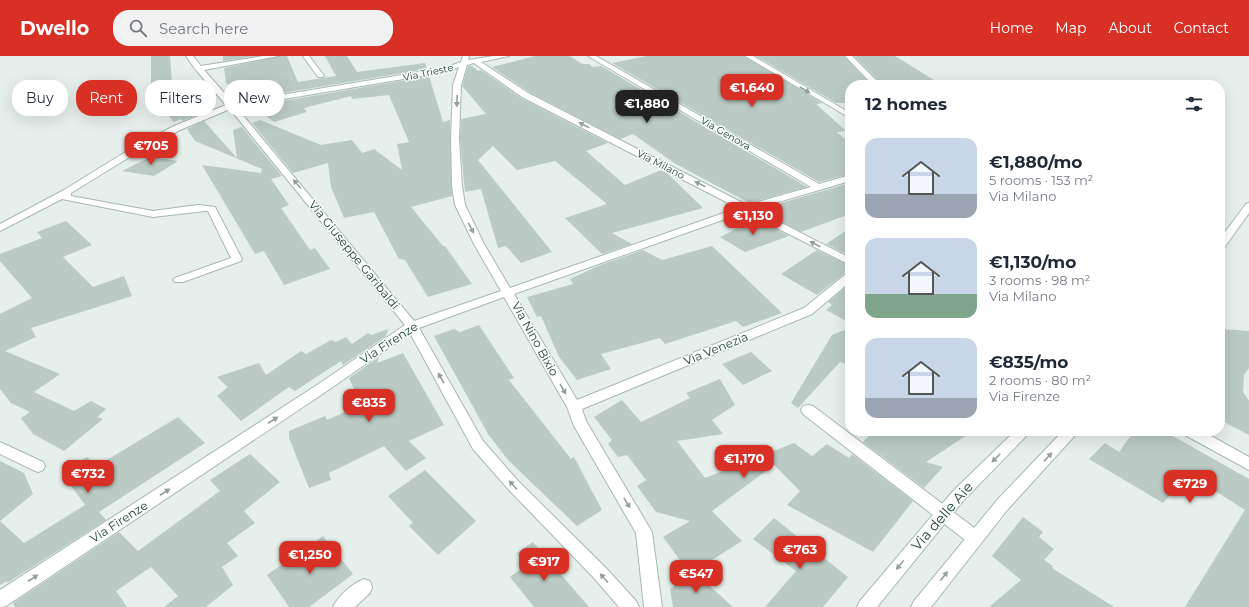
<!DOCTYPE html>
<html lang="en">
<head>
<meta charset="utf-8">
<style>
  :root { --surface:#fff; --page:#f2f2f3; --text:#1f2937; --muted:#747a83; --accent:#d93025 }
  body { margin:0; font-family:Montserrat,sans-serif; background:var(--page); color:var(--text); height:100vh; display:flex; flex-direction:column; font-size:15px; white-space:nowrap }
  * { box-sizing:border-box; margin:0 }
  p { font-size:13px; color:var(--muted) }
  .icon { flex:none; width:22px; height:22px; fill:none; stroke:currentColor; stroke-width:2; stroke-linecap:round; stroke-linejoin:round }
  .map { position:relative; flex:1; overflow:hidden }
  .panel { position:absolute; left:845px; top:24px; width:380px; height:356px; display:flex; flex-direction:column; background:var(--surface); border-radius:16px; box-shadow:0 4px 16px #0002 }
  .panel>* { flex:none }
  .hud { position:absolute; left:12px; top:24px; width:380px; height:36px; display:flex; gap:8px }
  .price { position:absolute; translate:-50% -34px; padding:0 9px; border-radius:8px; background:var(--accent); color:#fff; font-size:13px; line-height:26px; filter:drop-shadow(0 1px 2px #0008) }
  .price::after { content:''; position:absolute; left:50%; top:24px; width:12px; height:9px; margin-left:-6px; background:inherit; clip-path:polygon(0 0,100% 0,50% 100%) }
  .price.active { background:#222; color:#fff }
  ul { padding:0; list-style:none }
  li { display:flex; align-items:center; gap:12px; height:100px; padding:0 20px }
  li span { display:grid; place-items:center; flex:none; width:112px; height:80px; border-radius:12px; color:#555 }
  li>.icon { margin-inline-start:auto }
  span .icon { width:48px; height:48px; fill:#fffc; stroke-width:1 }
  li b { font-size:17px }
  h2 { display:flex; justify-content:space-between; align-items:center; height:48px; padding:0 20px; font-size:17px }
  .pill { padding:0 14px; border-radius:16px; background:var(--surface); box-shadow:0 4px 16px #0002; font-size:14px; line-height:36px }
  .pill.active { background:var(--accent); color:#fff }
  header { display:flex; align-items:center; gap:24px; box-sizing:border-box; height:56px; padding:0 20px; background:var(--accent); color:#fff }
  header strong { font-size:19px }
  nav { display:flex; gap:22px; margin-inline-start:auto; font-size:14px }
  .search { width:280px; height:36px; background:var(--page); display:flex; align-items:center; gap:10px; box-sizing:border-box; padding:0 14px; border-radius:16px; color:var(--muted); font-size:15px }
  .map>svg:first-child { display:block }
  .building { fill:#bbcac4 }
  .lines { fill:none; stroke-linecap:round; stroke-linejoin:round }
  .street-casing { stroke:#a8b8b2; stroke-width:2 }
  .secondary-casing { stroke:#a4bbb3; stroke-width:2 }
  .street { fill:#fff; fill-rule:evenodd }
  .secondary { fill:#fff; fill-rule:evenodd }
  .oneway { fill:#92a09c }
  .labels { text-anchor:middle; stroke-width:3; stroke-linejoin:round; paint-order:stroke }
  .far-street-label { font-size:10px; fill:#24423a; stroke:#f7fbf9 }
  .street-label { font-size:12px; fill:#24423a; stroke:#f7fbf9 }
  .near-street-label { font-size:14px; fill:#24423a; stroke:#f7fbf9 }
</style>
</head>
<body>
<header>
<strong>Dwello</strong>
<div class="search"><svg class="icon" aria-label="search" viewBox="0 0 24 24"><circle cx="10" cy="10" r="6"/><path d="M15 15l6 6"/></svg>Search here</div>
<nav><a>Home</a><a>Map</a><a>About</a><a>Contact</a></nav>
</header>
<div class="map">
<svg width="1249" height="551" viewBox="0 0 1249 551">
  <rect width="100%" height="100%" fill="#e6efeb"/>
  <g class="building">
    <polygon points="151,0 170,0 172,28 198,59 182,65 181,63 174,66 175,68 151,36"/>
    <polygon points="223,0 254,0 223,5"/>
    <polygon points="279,0 287,0 298,26 336,20 325,0 347,0 357,16 425,7 427,13 246,43 226,27 224,12"/>
    <polygon points="535,0 570,0 582,8 589,8 593,11 601,10 807,131 749,147 674,107 633,78 620,83 529,36 492,11"/>
    <polygon points="647,0 744,0 822,47 816,48 846,75 837,76 850,88 850,118 819,126 612,7"/>
    <polygon points="756,0 844,0 869,27 850,28 850,47 836,47"/>
    <polygon points="854,0 895,0 934,24 881,27"/>
    <polygon points="468,10 472,10 478,15 481,14 521,42 608,87 586,95 625,129 661,114 667,117 703,152 612,177 632,188 602,198 565,162 607,148 555,105 517,114 493,90 478,104 552,196 521,207 506,190 498,192 481,133 465,136 460,83 461,63 486,58 462,30"/>
    <polygon points="429,20 443,66 450,64 452,140 411,151 443,190 445,190 472,228 428,241 405,204 399,203 374,156 344,162 331,131 328,107 293,117 252,67 260,64 321,89 352,84 362,97 374,93 402,114 397,88 409,86 389,39 352,43 351,40 304,52 307,56 274,66 254,50"/>
    <polygon points="204,65 237,102 233,74 242,71 282,120 271,123 289,149 281,152 310,194 315,192 330,213 284,229 264,195 255,198 202,109 261,117 262,113 195,85 187,73"/>
    <polygon points="150,101 178,105 154,120 122,115"/>
    <polygon points="850,127 850,158 801,176 766,158 768,157 760,153"/>
    <polygon points="756,163 789,180 745,196 720,181"/>
    <polygon points="66,165 92,189 63,201 93,231 124,220 132,240 31,272 36,281 5,295 60,318 34,336 74,355 91,345 106,353 97,361 103,363 64,395 33,378 21,362 30,356 11,347 0,333 0,258 32,242 0,205 0,198 42,182 37,176"/>
    <polygon points="850,172 850,200 826,188"/>
    <polygon points="712,190 782,257 743,271 736,265 665,288 660,282 601,298 611,313 577,324 559,301 541,260 537,261 527,241 573,228 570,223 598,210 643,194 662,204"/>
    <polygon points="817,194 850,210 850,216 845,217 817,239 781,218"/>
    <polygon points="850,228 850,267 826,254 832,249 828,246"/>
    <polygon points="479,269 514,322 509,324 571,403 574,401 602,454 577,470 508,404 488,378 434,280 454,273 460,276"/>
    <polygon points="850,272 850,309 840,306 798,352 791,347 832,279"/>
    <polygon points="388,273 386,280 343,309 341,305 295,335 289,331 241,365 217,340 228,331 217,321 259,307 266,319 301,295 306,298 331,284 336,286 346,281 352,288 368,277 371,279"/>
    <polygon points="1220,273 1249,275 1249,312 1244,319 1243,336 1249,345 1249,379 1220,364"/>
    <polygon points="751,296 772,315 743,329 722,308"/>
    <polygon points="403,297 444,369 409,385 426,402 406,415 384,390 329,417 331,424 309,432 289,382 289,375 325,360 327,364 361,349 349,322 379,301 377,307"/>
    <polygon points="720,323 735,349 712,364 723,378 677,385 705,422 794,387 812,400 827,388 849,402 852,398 913,445 873,496 787,449 800,435 774,409 712,455 742,485 690,518 663,481 690,465 656,456 637,430 646,424 627,399 618,401 608,388 612,384 594,361 622,344 641,366 690,342 686,337"/>
    <polygon points="178,361 205,387 99,456 106,464 7,527 7,525 0,529 0,405 24,417 33,438 0,465 24,487 85,449 61,416 87,401 97,410"/>
    <polygon points="873,375 973,375 926,406 943,411 924,432 863,386"/>
    <polygon points="1134,375 1164,375 1249,423 1249,551 1185,551 1245,454 1189,418 1163,447 1089,403 1105,387 1119,396"/>
    <polygon points="250,398 280,426 244,455 255,467 227,487 238,500 222,511 233,529 206,551 164,551 178,540 151,511 116,535 127,551 15,551 13,547 119,476 138,495 220,435 210,424"/>
    <polygon points="425,414 476,465 438,499 409,470 413,467 388,440"/>
    <polygon points="1023,461 1043,476 1039,481 1054,493 1044,504 1053,510 1052,512 1114,551 989,551 1021,524 992,500"/>
    <polygon points="774,462 848,521 823,551 765,551 796,515 753,483"/>
    <polygon points="323,480 353,518 309,551 289,551 267,519"/>
    <polygon points="533,486 589,551 534,551 510,521 526,509 517,497"/>
    <polygon points="694,516 733,551 673,551 670,533"/>
  </g>
  <g class="lines">
    <defs>
      <g id="street">
        <path d="M186,0h7l8,10 62,-10h15l-74,14 29,33 211,-35 17,-6 2,-6h6l-1,4 26,-4h15l-28,6 47,31 219,112 64,-18 -223,-131h8l223,128 31,-9v6l-96,28 96,49v7l-105,-53 -231,82 63,106 227,-92 42,-34 4,-1v9l-38,32 -230,95 4,12 66,111 10,75h-18l-8,-74 -62,-107 -7,-19 -63,-110 -85,31 64,113 36,41 87,86 30,33 3,6h-20l-25,-29 -85,-88 -36,-41 -63,-116 -83,58 -321,215 -6,1v-17l317,-205 88,-60 -175,-216 -50,21 -47,25 -62,38v3l82,15 45,-6 17,2 27,52 -1,2 -58,21h-8l-2,-2 2,-2 56,-20 -23,-47h-3l-52,6 -91,-18 -62,32v-7l64,-34 63,-39 47,-25 52,-21 -30,-35zM474,7l48,34 216,111 -228,80 -26,-44 -19,-39 -3,-19 -3,-47 2,-54 6,-20zM459,11l-6,18 -2,54 1,47 3,19 19,39 27,47 -87,30 -178,-214 209,-35z"/>
        <polygon points="303,0 309,0 324,20 322,21 318,21"/>
        <polygon points="745,0 753,0 850,57 850,62"/>
        <polygon points="845,0 852,0 881,29 873,29"/>
        <polygon points="808,349 813,350 981,477 983,482 981,487 975,489 969,487 803,358 801,354 803,350"/>
        <polygon points="1183,375 1202,375 1249,401 1249,414 1185,379"/>
        <polygon points="0,386 43,406 45,410 43,414 38,416 33,414 0,398"/>
        <path d="M364,523l6,2 2,6 -2,6 -15,14h-22c5,-11 20,-24 31,-28z"/>
      </g>
      <g id="secondary">
        <polygon points="1249,147 1249,157 1224,192 1220,193 1220,183 1246,148"/>
        <polygon points="1015,375 1031,375 963,445 877,551 857,551 860,545 953,435"/>
        <polygon points="1063,375 1079,375 1008,453 931,551 911,551 914,545 998,443"/>
      </g>
    </defs>
    <use href="#street" class="street-casing"/>
    <use href="#secondary" class="secondary-casing"/>
    <use href="#street" class="street"/>
    <use href="#secondary" class="secondary"/>
  </g>
  <defs><path id="oneway-solid" d="M-6-.8H1V-3.2L6.5 0L1 3.2V.8H-6Z"/></defs>
  <g class="oneway">
    <use href="#oneway-solid" transform="translate(805 34) rotate(30)"/>
    <use href="#oneway-solid" transform="translate(457 45) rotate(92)"/>
    <use href="#oneway-solid" transform="translate(584 69) rotate(-153)"/>
    <use href="#oneway-solid" transform="translate(297 128) rotate(-130)"/>
    <use href="#oneway-solid" transform="translate(700 128) rotate(-153)"/>
    <use href="#oneway-solid" transform="translate(471 172) rotate(63)"/>
    <use href="#oneway-solid" transform="translate(815 188) rotate(-153)"/>
    <use href="#oneway-solid" transform="translate(441 322) rotate(-119)"/>
    <use href="#oneway-solid" transform="translate(563 333) rotate(60)"/>
    <use href="#oneway-solid" transform="translate(273 364) rotate(-33)"/>
    <use href="#oneway-solid" transform="translate(1048 401) rotate(-47)"/>
    <use href="#oneway-solid" transform="translate(996 402) rotate(135)"/>
    <use href="#oneway-solid" transform="translate(513 429) rotate(-132)"/>
    <use href="#oneway-solid" transform="translate(165 436) rotate(-33)"/>
    <use href="#oneway-solid" transform="translate(627 447) rotate(59)"/>
    <use href="#oneway-solid" transform="translate(900 509) rotate(130)"/>
    <use href="#oneway-solid" transform="translate(944 520) rotate(-52)"/>
    <use href="#oneway-solid" transform="translate(33 522) rotate(-33)"/>
    <use href="#oneway-solid" transform="translate(604 522) rotate(-132)"/>
  </g>
  <g class="labels">
    <g class="far-street-label">
      <text transform="translate(428 16) rotate(-12)" y="4">Via Trieste</text>
      <text transform="translate(726 77) rotate(30)" y="4">Via Genova</text>
      <text transform="translate(661 108) rotate(27)" y="4">Via Milano</text>
    </g>
    <g class="street-label">
      <text transform="translate(354 199) rotate(51)" y="4">Via Giuseppe Garibaldi</text>
      <text transform="translate(535 283) rotate(61)" y="4">Via Nino Bixio</text>
      <text transform="translate(389 287) rotate(-33)" y="4">Via Firenze</text>
      <text transform="translate(716 293) rotate(-22)" y="4">Via Venezia</text>
      <text transform="translate(119 466) rotate(-33)" y="4">Via Firenze</text>
    </g>
    <g class="near-street-label">
      <text transform="translate(942 460) rotate(-49)" y="5">Via delle Aie</text>
    </g>
  </g>
</svg>
<b class="price" style="left:752px;top:52px">€1,640</b>
<b class="price active" style="left:647px;top:68px">€1,880</b>
<b class="price" style="left:151px;top:110px">€705</b>
<b class="price" style="left:753px;top:180px">€1,130</b>
<b class="price" style="left:369px;top:367px">€835</b>
<b class="price" style="left:744px;top:423px">€1,170</b>
<b class="price" style="left:88px;top:438px">€732</b>
<b class="price" style="left:1190px;top:448px">€729</b>
<b class="price" style="left:800px;top:514px">€763</b>
<b class="price" style="left:310px;top:519px">€1,250</b>
<b class="price" style="left:544px;top:526px">€917</b>
<b class="price" style="left:696px;top:538px">€547</b>
<div class="hud">
<a class="pill">Buy</a>
<a class="pill active">Rent</a>
<a class="pill">Filters</a>
<a class="pill">New</a>
</div>
<section class="panel">
<h2>12 homes<svg class="icon" aria-label="filters" viewBox="0 0 24 24"><path d="M4 7h16M4 17h16"/><circle cx="9" cy="7" r="2"/><circle cx="15" cy="17" r="2"/></svg></h2>
<ul>
<li><span style="background:linear-gradient(#c9d6e8 70%,#9aa5b1 0)"><svg class="icon" aria-label="home" viewBox="0 0 24 24"><path d="M3 11l9-7 9 7M6 9v11h12V9"/></svg></span><div><b>€1,880/mo</b><p>5 rooms · 153 m²</p><p>Via Milano</p></div></li>
<li><span style="background:linear-gradient(#c9d6e8 70%,#7fa58c 0)"><svg class="icon" aria-label="home" viewBox="0 0 24 24"><path d="M3 11l9-7 9 7M6 9v11h12V9"/></svg></span><div><b>€1,130/mo</b><p>3 rooms · 98 m²</p><p>Via Milano</p></div></li>
<li><span style="background:linear-gradient(#c9d6e8 75%,#9aa5b1 0)"><svg class="icon" aria-label="home" viewBox="0 0 24 24"><path d="M3 11l9-7 9 7M6 9v11h12V9"/></svg></span><div><b>€835/mo</b><p>2 rooms · 80 m²</p><p>Via Firenze</p></div></li>
</ul>
</section>
</div>
</body>
</html>
